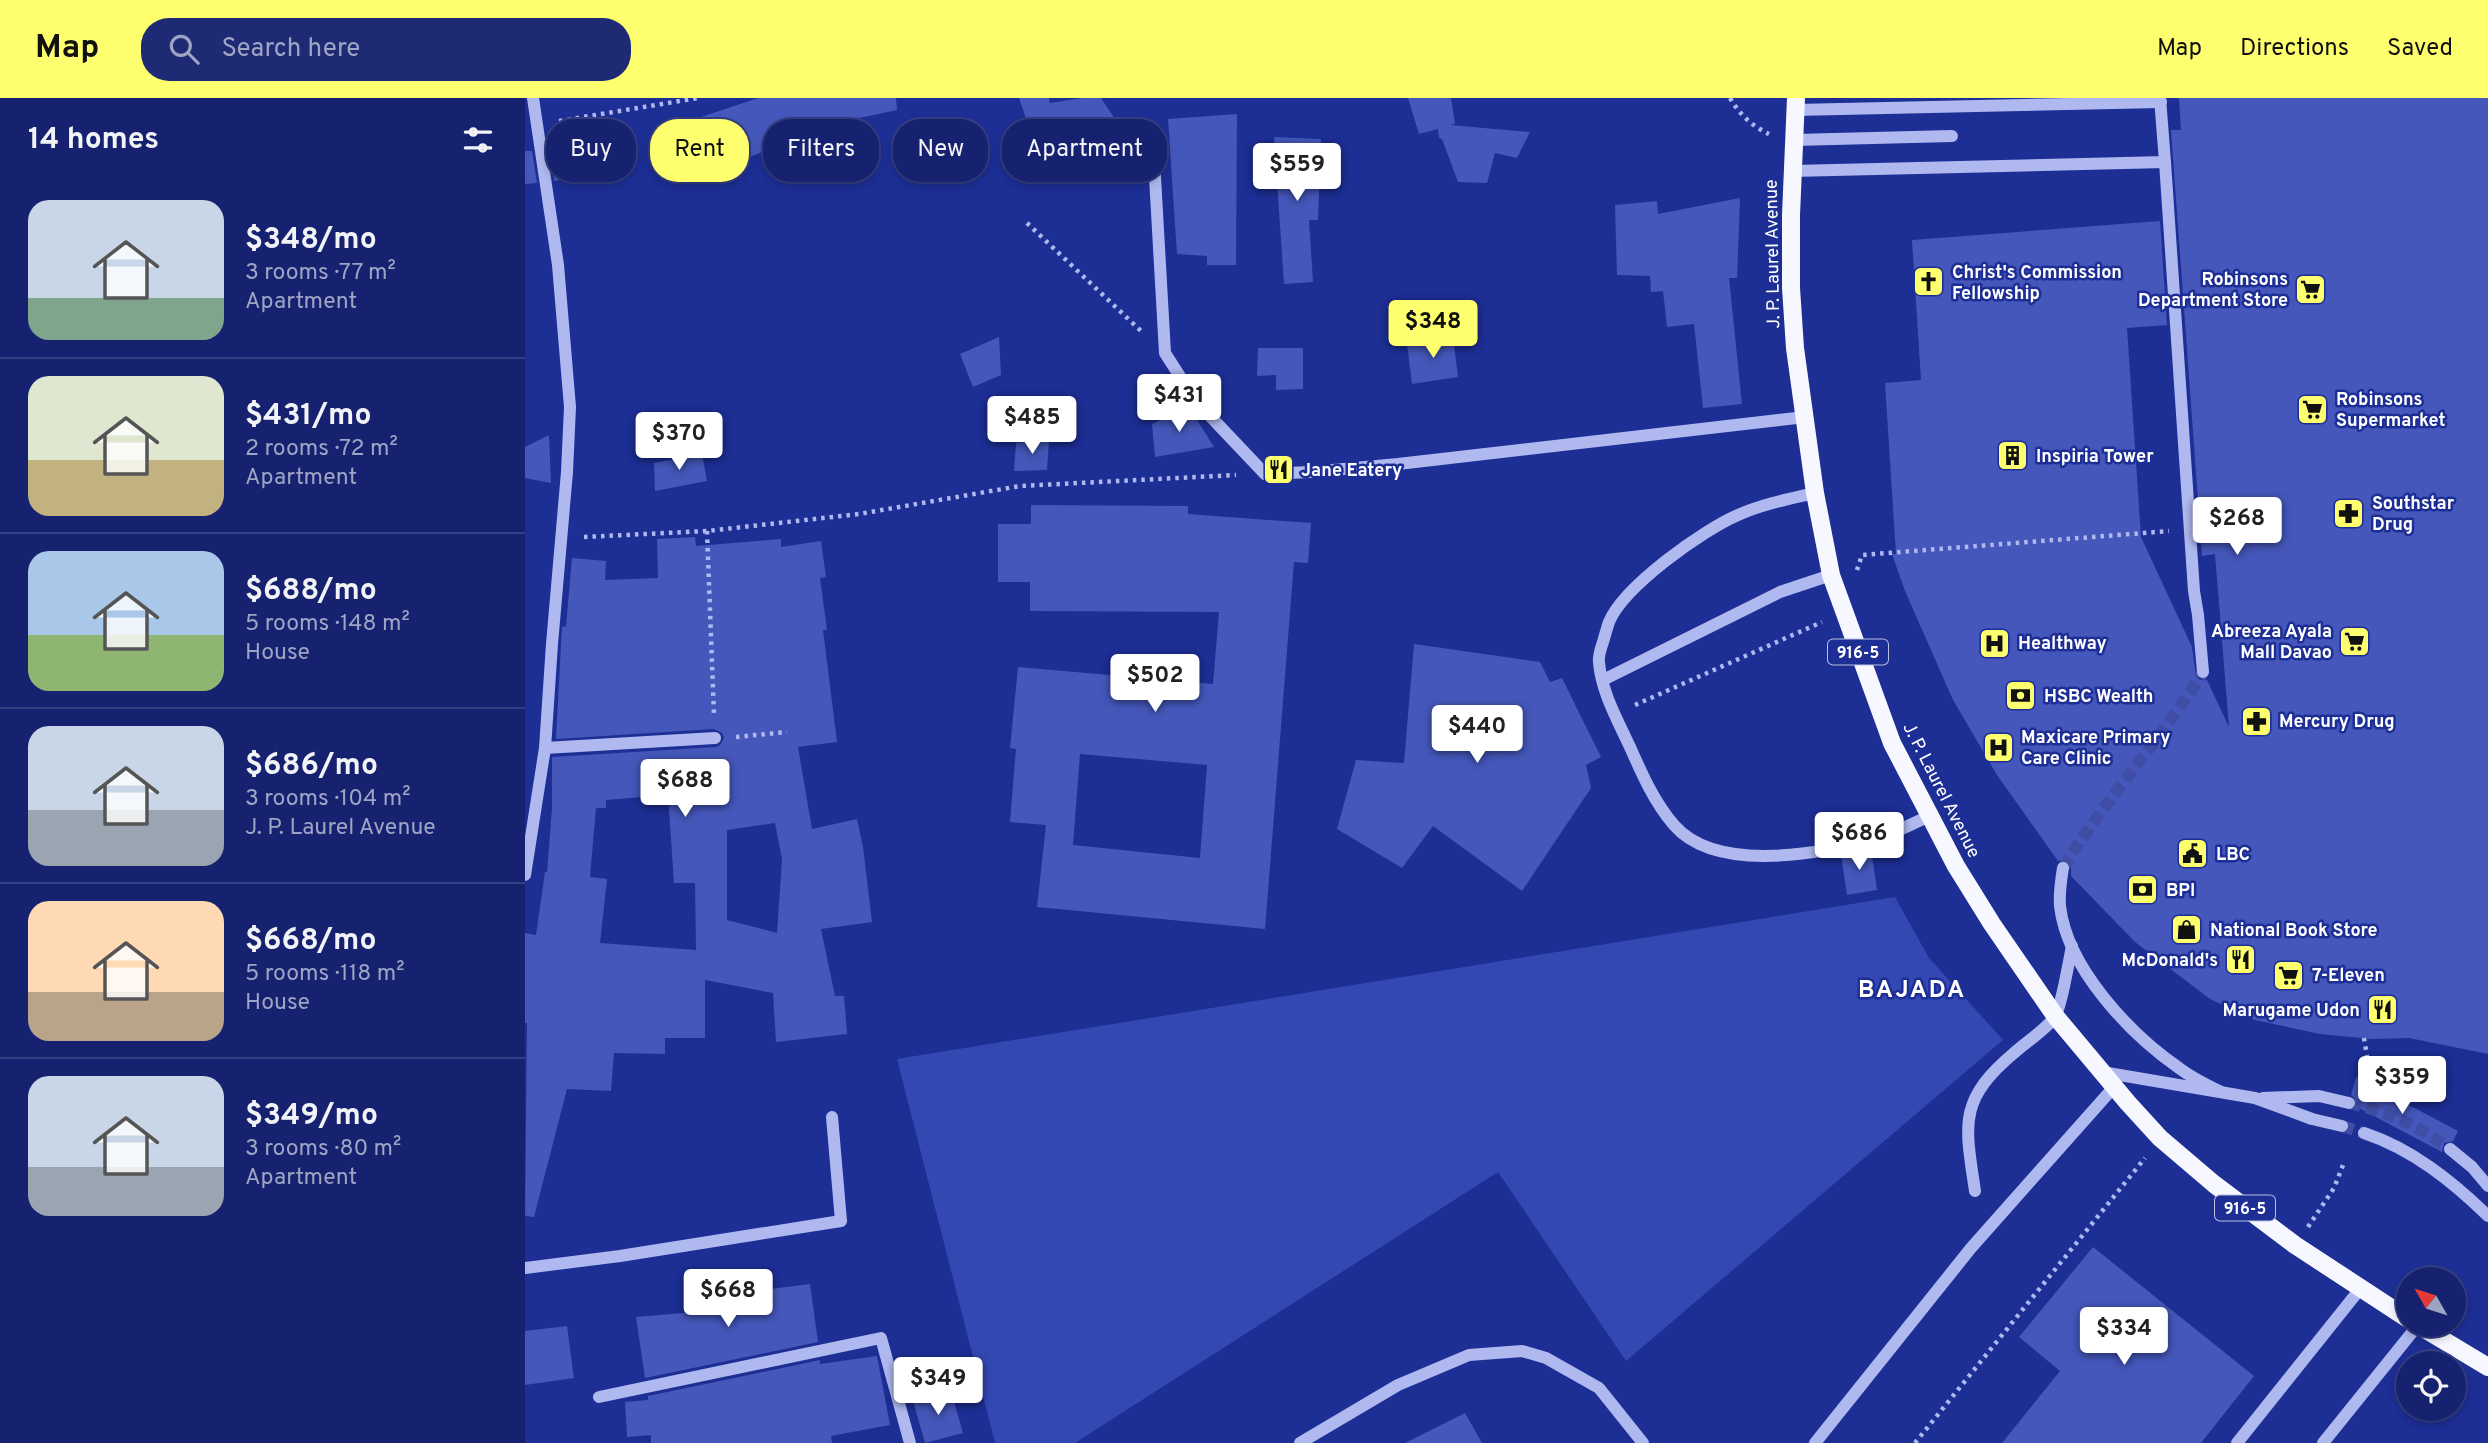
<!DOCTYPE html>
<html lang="en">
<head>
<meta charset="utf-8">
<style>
  :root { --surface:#162270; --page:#1f2a75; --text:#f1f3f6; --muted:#9ea4c3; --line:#353f83; --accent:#feff6e }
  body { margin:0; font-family:Overpass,sans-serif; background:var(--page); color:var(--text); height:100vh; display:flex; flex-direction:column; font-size:26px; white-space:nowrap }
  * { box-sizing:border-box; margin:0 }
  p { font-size:23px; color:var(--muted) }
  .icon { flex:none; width:38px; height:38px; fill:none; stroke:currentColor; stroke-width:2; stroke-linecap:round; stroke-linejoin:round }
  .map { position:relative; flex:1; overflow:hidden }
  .sheet { display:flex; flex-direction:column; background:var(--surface); width:525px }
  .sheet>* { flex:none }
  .banner { position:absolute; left:21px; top:21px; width:665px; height:63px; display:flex; gap:14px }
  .needle { width:46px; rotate:309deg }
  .tools { position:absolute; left:1871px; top:1169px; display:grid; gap:14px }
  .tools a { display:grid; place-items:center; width:70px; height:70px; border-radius:50%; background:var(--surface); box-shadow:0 4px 10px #0003,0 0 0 2px var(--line); font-size:35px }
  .price { position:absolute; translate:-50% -60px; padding:0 16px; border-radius:7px; background:#fff; color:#222; font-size:23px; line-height:46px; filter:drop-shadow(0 2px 4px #0008) }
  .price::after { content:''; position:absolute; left:50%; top:42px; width:21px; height:16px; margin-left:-10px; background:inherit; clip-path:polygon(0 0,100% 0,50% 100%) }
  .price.selected { background:var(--accent); color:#111 }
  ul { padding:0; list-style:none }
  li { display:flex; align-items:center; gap:21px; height:175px; padding:0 28px }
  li+li { border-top:2px solid var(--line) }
  li span { display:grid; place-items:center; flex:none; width:196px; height:140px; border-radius:21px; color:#555 }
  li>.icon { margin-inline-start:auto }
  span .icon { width:84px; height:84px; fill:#fffc; stroke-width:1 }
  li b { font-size:30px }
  h2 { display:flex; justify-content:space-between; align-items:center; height:84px; padding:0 28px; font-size:30px }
  .chip { padding:0 24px; border-radius:28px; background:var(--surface); box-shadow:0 4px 10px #0003,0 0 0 2px var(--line); font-size:24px; line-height:63px }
  .chip.selected { background:var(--accent); color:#111 }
  header { display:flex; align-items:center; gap:42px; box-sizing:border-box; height:98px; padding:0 35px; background:var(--accent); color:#111 }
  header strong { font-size:33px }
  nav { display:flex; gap:38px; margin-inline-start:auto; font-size:24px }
  .search { width:490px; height:63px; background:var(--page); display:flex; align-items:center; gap:18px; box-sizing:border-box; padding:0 24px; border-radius:28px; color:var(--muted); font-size:26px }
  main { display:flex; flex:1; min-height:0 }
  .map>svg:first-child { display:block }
  .green { fill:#3448b3 }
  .building { fill:#4557bb; fill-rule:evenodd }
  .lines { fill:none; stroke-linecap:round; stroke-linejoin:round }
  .minor-tunnel { stroke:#3f4da5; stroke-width:12; stroke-dasharray:12 6; stroke-linecap:butt }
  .path { stroke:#afb9ef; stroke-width:4.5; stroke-dasharray:3.5 5; stroke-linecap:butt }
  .minor { stroke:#afb9ef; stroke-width:12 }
  .major { stroke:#f7f8ff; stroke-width:18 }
  .labels { text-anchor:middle; stroke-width:5; stroke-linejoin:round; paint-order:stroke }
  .shield { fill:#1d2e95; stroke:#bbc0df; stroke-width:2 }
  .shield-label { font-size:16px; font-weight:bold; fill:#fff }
  .street-label { font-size:18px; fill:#fff; stroke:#1d2e95 }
  .poi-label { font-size:18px; font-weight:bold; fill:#fff; stroke:#1d2e95; text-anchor:start }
  .district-label { font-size:24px; font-weight:bold; letter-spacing:2px; fill:#fff; stroke:#1d2e95 }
</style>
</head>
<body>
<header>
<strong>Map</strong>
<div class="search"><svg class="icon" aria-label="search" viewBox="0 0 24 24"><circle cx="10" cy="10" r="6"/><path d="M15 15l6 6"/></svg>Search here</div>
<nav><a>Map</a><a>Directions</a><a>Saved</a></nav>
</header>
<main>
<section class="sheet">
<h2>14 homes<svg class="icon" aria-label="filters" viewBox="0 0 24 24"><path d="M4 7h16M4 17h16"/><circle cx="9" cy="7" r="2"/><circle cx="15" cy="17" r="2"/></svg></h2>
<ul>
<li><span style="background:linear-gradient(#c9d6e8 70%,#7fa58c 0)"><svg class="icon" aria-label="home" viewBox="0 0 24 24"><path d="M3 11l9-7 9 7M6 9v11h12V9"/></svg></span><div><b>$348/mo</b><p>3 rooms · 77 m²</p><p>Apartment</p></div></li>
<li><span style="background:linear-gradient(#dfe7d0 60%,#c2b280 0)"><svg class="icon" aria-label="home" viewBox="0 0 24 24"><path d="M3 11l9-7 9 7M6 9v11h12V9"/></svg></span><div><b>$431/mo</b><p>2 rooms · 72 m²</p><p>Apartment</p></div></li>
<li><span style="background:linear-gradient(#a9c7e8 60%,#8fb573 0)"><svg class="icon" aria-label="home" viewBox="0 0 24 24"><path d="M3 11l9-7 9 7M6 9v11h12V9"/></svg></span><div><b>$688/mo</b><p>5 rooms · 148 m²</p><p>House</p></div></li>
<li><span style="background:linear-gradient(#c9d6e8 60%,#9aa5b1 0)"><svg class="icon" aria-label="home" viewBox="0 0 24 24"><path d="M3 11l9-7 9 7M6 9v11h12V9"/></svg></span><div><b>$686/mo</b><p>3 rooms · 104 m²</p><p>J. P. Laurel Avenue</p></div></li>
<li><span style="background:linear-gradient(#ffd9b3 65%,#b9a48a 0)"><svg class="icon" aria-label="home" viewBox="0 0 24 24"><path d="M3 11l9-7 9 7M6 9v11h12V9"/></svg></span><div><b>$668/mo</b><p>5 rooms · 118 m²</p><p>House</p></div></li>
<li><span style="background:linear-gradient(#c9d6e8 65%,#9aa5b1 0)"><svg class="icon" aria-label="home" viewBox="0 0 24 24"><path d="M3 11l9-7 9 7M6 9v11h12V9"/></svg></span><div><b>$349/mo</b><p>3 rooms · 80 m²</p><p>Apartment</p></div></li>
</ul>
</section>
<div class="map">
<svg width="1963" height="1345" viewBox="0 0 1963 1345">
  <rect width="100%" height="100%" fill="#1d2e95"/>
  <polygon class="green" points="1370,799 1404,860 1478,942 1101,1263 973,1074 550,1345 470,1345 372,961"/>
  <g class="building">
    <polygon points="233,0 371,0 372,12 311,25 309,35 285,44 284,35 190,73 188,79 152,78 142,27 173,20"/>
    <polygon points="494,0 524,0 525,5 557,0 576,0 602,39 531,41 531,31 506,35"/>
    <polygon points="883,0 926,0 930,26 925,27 1005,34 992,60 970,55 962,85 933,84 917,41 914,40 913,31 894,36"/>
    <polygon points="1654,0 1963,0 1963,956 1884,940 1847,941 1795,936 1730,922 1685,901 1610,844 1546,778 1546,768 1544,764 1539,761 1533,763 1472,677 1428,602 1380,493 1367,456 1371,456 1360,285 1396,282 1387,142 1635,123 1642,227 1602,230 1616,439 1667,549 1671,578 1675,582 1682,582 1704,629 1690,456 1677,458 1646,32 1656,32"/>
    <polygon points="712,16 711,167 682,167 682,158 652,156 643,21"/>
    <polygon points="71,27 77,76 29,83 23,33"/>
    <polygon points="749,39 796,41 793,122 784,122 788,184 759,186"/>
    <polygon points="0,53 7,53 12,85 0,86"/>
    <polygon points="1215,100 1212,180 1204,180 1217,306 1178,310 1169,226 1142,229 1138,193 1126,194 1125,178 1092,177 1090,107 1132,103 1133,116"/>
    <polygon points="474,239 476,277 448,289 435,256"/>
    <polygon points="928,239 933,279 887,286 882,246"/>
    <polygon points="733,250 778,250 778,291 751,292 751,277 732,278"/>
    <polygon points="664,309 689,349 630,359 627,326"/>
    <polygon points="24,337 26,385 0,380 0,349"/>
    <polygon points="524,342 522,372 489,373 491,345"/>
    <polygon points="177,356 182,383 130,393 129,365"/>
    <path d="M506,407l157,1v8l123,9 -3,40 -14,-1 -29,367 -228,-22 9,-82 -36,-3 6,-73 -6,-1 8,-81 195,17 6,-72 -189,-1v-29h-32v-58h33zM555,656l127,11 -7,93 -127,-13z"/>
    <path d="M170,439l1,9 85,-7v8l40,-6 5,36 -6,1 7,52h-4l14,112 -39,5 14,82 45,-10 6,28 9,75 -51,7 14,67h9l3,38 -71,8 -3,-49 -68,-13v58h-40v16l-51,-1 -3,38 -44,-2 -33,128 -9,-1 2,-193h-2v-90l11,2 9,-63h2l5,-64v-51l164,-10 4,-2 4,-7 -2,-5 -8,-4 -158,10 5,-94 1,-18 4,-1 6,-68 34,3 -1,19 53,-2 -1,-39zM143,697l6,88h21l1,67 -96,-7 7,-64 -17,-2 6,-69h10v-8zM250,725l7,36 -5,74 -50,-13v-90z"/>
    <polygon points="889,546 1015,564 1025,584 1037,580 1076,659 1061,667 1066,690 997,793 908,728 877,770 812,731 831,662 879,665"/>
    <polygon points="1346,751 1352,792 1322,797 1316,758"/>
    <polygon points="1831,979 1933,1033 1928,1043 1919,1045 1917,1054 1832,1009 1832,1002 1826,997"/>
    <polygon points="1568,1149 1729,1278 1676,1345 1477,1345 1535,1273 1494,1239"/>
    <polygon points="229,1186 229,1193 285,1186 293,1244 120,1280 111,1219 194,1212 191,1191"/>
    <polygon points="42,1228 49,1280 0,1287 0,1233"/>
    <polygon points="352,1258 365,1327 306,1338 307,1345 126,1345 126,1337 102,1339 100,1304 123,1302 123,1298 295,1262 295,1266"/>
    <polygon points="426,1293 438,1335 400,1345 388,1303"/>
    <polygon points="940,1315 957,1345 880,1345"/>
  </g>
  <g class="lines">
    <g class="minor-tunnel">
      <path d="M1538,770c42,-69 98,-128 140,-196"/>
      <path d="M1824,1005c36,8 71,23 101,46"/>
      <polyline points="1817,1028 1839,1035"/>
    </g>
    <g class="path">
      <path d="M1205,0c10,17 22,28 39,36"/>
      <polyline points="34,23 173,0"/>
      <polyline points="502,125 616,233"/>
      <polyline points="182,433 189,617"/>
      <polyline points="59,439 182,433 334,416 495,388 711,377"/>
      <polyline points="1332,472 1337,457 1644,433"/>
      <polyline points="1110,607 1297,524"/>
      <polyline points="211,639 262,634"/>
      <polyline points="190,661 192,694"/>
      <polyline points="1839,940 1843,964 1842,984"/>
      <polyline points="1783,1129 1809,1090 1818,1067"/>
      <polyline points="1390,1345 1620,1060"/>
    </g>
    <g class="minor">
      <polyline points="1270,12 1636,4"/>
      <polyline points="1269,42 1427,38"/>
      <polyline points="628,44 640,255 663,291 685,318 740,376 786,374 873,366 1280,319"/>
      <polyline points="1640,64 1669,493 1673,517 1678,574"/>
      <polyline points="1267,73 1640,64 1635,0"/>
      <path d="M1290,395c-26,6 -52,11 -77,22 -35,15 -114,71 -129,107 -2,6 -4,13 -6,20 -2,6 -5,14 -4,20 2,29 19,59 31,85 12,27 24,55 44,78 43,50 152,28 207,12 16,-5 33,-14 48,-21"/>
      <polyline points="1078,582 1255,494 1306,477"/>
      <polyline points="20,650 190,640"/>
      <path d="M1538,770c-2,12 -4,25 -3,38 7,62 70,128 119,162 13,10 28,17 42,24"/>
      <polyline points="0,777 20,650 27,546 42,374 45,309 33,167 8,0"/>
      <polyline points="1577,974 1730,1000 1787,1021 1817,1028"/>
      <polyline points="1738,1000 1794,998 1824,1005"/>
      <path d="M1839,1035c48,16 88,48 124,83"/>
      <polyline points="1925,1051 1947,1069 1963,1088"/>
      <path d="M1450,1093c-10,-67 -17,-91 39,-138 12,-11 30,-22 40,-35 7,-8 15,-58 18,-72"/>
      <polyline points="0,1170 95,1158 316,1123 307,1019"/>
      <polyline points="74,1299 356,1240 385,1345"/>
      <polyline points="775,1345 873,1287 944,1257 997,1253 1021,1260 1074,1290 1118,1345"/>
      <polyline points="1290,1345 1446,1150 1589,989"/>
      <polyline points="1712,1345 1835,1191"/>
      <polyline points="1798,1345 1893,1227"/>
    </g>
    <g class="major">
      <polyline points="1271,0 1266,117 1266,190 1270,250 1290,395 1306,477 1367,645 1431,768 1467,826 1531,919 1603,1005 1635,1040 1689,1086 1770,1147 1883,1221"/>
      <polyline points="1893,1227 1963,1269"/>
    </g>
  </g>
  <defs>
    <symbol id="church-square" viewBox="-11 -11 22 22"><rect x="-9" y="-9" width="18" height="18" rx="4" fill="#feff6e" stroke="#1d2e95"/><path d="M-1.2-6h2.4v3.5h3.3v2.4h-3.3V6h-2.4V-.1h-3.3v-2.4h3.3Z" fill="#111"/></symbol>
    <symbol id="supermarket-square" viewBox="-11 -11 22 22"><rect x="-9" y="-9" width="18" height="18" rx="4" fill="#feff6e" stroke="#1d2e95"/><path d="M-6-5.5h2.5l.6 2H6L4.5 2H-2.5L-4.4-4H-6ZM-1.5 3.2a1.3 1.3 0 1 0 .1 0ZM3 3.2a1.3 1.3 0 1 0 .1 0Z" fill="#111"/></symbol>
    <symbol id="building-square" viewBox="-11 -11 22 22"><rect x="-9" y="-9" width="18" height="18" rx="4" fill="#feff6e" stroke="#1d2e95"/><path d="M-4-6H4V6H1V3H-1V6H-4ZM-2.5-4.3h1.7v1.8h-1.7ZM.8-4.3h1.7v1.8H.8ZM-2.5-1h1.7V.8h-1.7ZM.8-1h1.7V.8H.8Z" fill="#111"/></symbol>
    <symbol id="restaurant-square" viewBox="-11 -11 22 22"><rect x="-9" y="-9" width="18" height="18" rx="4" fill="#feff6e" stroke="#1d2e95"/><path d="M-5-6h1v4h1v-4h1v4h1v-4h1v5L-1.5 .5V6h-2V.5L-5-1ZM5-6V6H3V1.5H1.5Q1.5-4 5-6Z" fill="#111"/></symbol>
    <symbol id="pharmacy-square" viewBox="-11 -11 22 22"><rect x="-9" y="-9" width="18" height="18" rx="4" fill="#feff6e" stroke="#1d2e95"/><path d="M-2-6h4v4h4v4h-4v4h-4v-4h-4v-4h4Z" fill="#111"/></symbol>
    <symbol id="hospital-square" viewBox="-11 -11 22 22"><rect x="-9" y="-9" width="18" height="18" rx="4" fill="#feff6e" stroke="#1d2e95"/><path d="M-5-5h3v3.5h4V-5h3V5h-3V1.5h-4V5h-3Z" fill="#111"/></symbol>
    <symbol id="bank-square" viewBox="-11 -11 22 22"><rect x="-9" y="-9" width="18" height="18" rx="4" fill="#feff6e" stroke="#1d2e95"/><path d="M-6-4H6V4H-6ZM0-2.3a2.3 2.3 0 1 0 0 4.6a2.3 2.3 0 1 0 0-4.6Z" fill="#111"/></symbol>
    <symbol id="civic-square" viewBox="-11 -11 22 22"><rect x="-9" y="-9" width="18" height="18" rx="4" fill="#feff6e" stroke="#1d2e95"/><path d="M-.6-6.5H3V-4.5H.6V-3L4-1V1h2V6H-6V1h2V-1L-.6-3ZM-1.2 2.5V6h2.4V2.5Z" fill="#111"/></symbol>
    <symbol id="shop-square" viewBox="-11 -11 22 22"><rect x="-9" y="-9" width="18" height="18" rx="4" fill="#feff6e" stroke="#1d2e95"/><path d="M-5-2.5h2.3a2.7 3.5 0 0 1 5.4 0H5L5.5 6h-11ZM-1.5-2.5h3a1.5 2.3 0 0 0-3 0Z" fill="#111"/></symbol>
  </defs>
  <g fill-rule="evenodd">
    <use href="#church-square" x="1386" y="166" width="35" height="35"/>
    <use href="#supermarket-square" x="1768" y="174" width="35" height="35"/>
    <use href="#supermarket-square" x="1770" y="294" width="35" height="35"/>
    <use href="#building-square" x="1470" y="340" width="35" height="35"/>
    <use href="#restaurant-square" x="736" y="354" width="35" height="35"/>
    <use href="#pharmacy-square" x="1806" y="398" width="35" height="35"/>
    <use href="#supermarket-square" x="1812" y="526" width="35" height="35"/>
    <use href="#hospital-square" x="1452" y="528" width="35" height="35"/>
    <use href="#bank-square" x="1478" y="580" width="35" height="35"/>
    <use href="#pharmacy-square" x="1714" y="606" width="35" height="35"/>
    <use href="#hospital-square" x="1456" y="632" width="35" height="35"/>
    <use href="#civic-square" x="1650" y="738" width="35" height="35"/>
    <use href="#bank-square" x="1600" y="774" width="35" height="35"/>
    <use href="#shop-square" x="1644" y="814" width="35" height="35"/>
    <use href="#restaurant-square" x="1698" y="844" width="35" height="35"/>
    <use href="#supermarket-square" x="1746" y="860" width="35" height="35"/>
    <use href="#restaurant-square" x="1840" y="894" width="35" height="35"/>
  </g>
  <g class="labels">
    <g class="shield">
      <rect x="1303" y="541.5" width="60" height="25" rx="5"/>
      <rect x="1690" y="1097.5" width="60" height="25" rx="5"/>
    </g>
    <g class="shield-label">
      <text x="1333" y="560">916-5</text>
      <text x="1720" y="1116">916-5</text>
    </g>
    <g class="street-label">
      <text transform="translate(1247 156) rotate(-91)" y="6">J. P. Laurel Avenue</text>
      <text transform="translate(1417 692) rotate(63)" y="6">J. P. Laurel Avenue</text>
    </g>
    <g class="poi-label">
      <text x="1427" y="180">Christ's Commission<tspan x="1427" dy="21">Fellowship</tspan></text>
      <text x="1763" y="187" text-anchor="end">Robinsons<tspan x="1763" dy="21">Department Store</tspan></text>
      <text x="1811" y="307">Robinsons<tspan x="1811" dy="21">Supermarket</tspan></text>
      <text x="1511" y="364">Inspiria Tower</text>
      <text x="776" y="378">Jane Eatery</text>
      <text x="1847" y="411">Southstar<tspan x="1847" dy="21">Drug</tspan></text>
      <text x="1807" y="539" text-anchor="end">Abreeza Ayala<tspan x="1807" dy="21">Mall Davao</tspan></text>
      <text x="1493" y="551">Healthway</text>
      <text x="1519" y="604">HSBC Wealth</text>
      <text x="1754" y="629">Mercury Drug</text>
      <text x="1496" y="645">Maxicare Primary<tspan x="1496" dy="21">Care Clinic</tspan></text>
      <text x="1691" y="762">LBC</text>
      <text x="1641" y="798">BPI</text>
      <text x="1685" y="838">National Book Store</text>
      <text x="1693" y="868" text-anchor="end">McDonald's</text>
      <text x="1787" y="883">7-Eleven</text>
      <text x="1835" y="918" text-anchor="end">Marugame Udon</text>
    </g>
    <g class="district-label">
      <text x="1387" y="899">BAJADA</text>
    </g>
  </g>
</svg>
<div class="tools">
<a><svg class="needle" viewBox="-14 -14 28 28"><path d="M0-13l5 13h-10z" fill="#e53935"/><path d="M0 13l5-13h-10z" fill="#9ea4c3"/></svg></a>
<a><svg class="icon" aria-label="locate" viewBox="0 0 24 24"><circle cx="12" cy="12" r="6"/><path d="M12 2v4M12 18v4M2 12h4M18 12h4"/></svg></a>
</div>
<b class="price" style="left:772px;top:105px">$559</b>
<b class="price selected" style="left:908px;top:262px">$348</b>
<b class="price" style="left:654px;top:336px">$431</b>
<b class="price" style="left:507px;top:358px">$485</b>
<b class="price" style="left:154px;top:374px">$370</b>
<b class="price" style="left:1712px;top:459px">$268</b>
<b class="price" style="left:630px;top:616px">$502</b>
<b class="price" style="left:952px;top:667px">$440</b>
<b class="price" style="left:160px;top:721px">$688</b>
<b class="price" style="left:1334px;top:774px">$686</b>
<b class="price" style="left:1877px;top:1018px">$359</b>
<b class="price" style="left:203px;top:1231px">$668</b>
<b class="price" style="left:1599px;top:1269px">$334</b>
<b class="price" style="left:413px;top:1319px">$349</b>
<div class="banner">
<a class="chip">Buy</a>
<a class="chip selected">Rent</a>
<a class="chip">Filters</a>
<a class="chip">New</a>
<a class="chip">Apartment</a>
</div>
</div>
</main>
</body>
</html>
